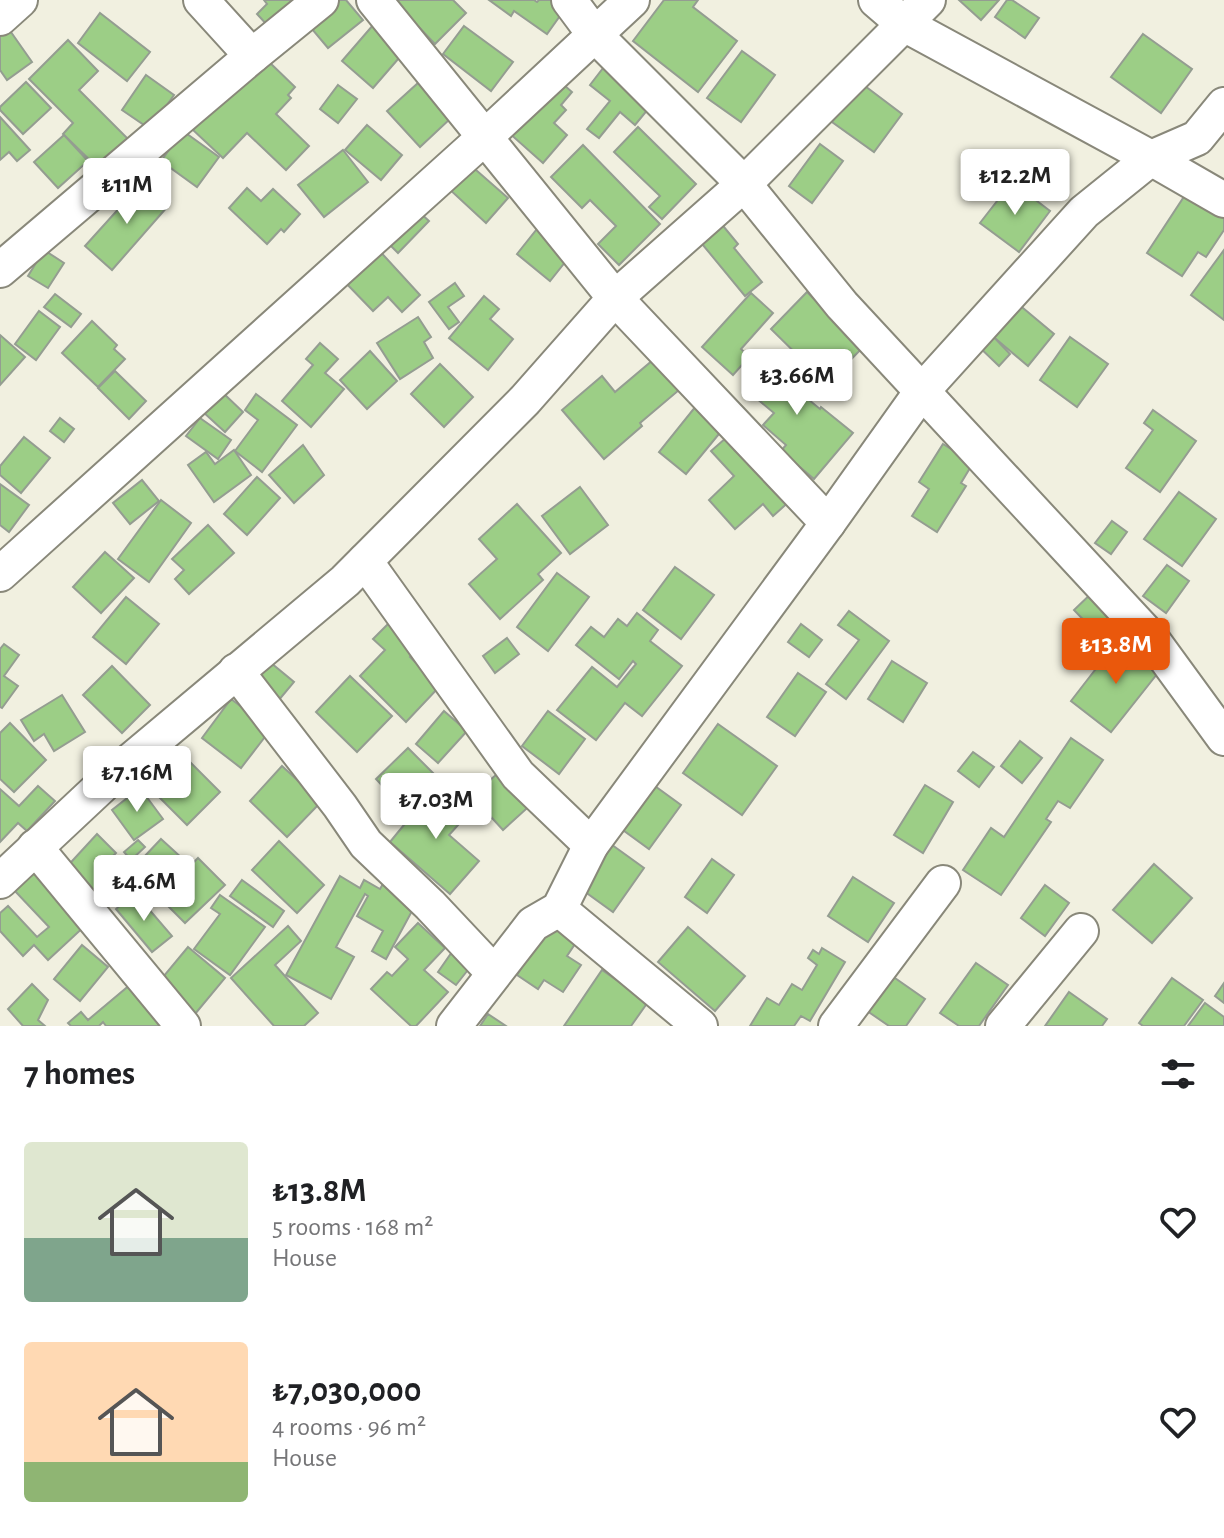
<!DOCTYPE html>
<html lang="en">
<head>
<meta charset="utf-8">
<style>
  :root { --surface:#fff; --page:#f6f6f6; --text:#202124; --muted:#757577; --accent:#ea580c }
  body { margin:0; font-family:"Alegreya Sans",sans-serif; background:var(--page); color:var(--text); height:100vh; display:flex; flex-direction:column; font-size:30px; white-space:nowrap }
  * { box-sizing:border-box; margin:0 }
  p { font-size:26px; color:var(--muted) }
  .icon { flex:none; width:44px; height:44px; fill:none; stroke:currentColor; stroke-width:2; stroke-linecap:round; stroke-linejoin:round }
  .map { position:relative; height:1026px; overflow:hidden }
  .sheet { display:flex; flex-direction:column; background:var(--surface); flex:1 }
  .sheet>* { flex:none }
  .price { position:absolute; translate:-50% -68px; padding:0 18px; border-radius:8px; background:#fff; color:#222; font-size:26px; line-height:52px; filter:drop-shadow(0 2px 4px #0008) }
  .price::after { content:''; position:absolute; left:50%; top:48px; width:24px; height:18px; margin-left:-12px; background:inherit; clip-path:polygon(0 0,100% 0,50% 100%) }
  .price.selected { background:var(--accent); color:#fff }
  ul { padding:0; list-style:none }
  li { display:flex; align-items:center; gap:24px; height:200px; padding:0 24px }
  li span { display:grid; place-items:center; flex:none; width:224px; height:160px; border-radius:8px; color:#555 }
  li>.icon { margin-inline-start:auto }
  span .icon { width:96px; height:96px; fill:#fffc; stroke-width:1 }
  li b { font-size:34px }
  h2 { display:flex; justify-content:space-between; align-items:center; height:96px; padding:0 24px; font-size:34px }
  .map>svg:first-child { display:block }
  .building { fill:#9cce86; stroke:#949d91; stroke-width:2 }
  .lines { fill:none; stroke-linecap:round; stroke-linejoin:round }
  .minor-casing { stroke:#89887a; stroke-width:38 }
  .minor { stroke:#fff; stroke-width:34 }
</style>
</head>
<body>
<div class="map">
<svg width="1224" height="1026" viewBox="0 0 1224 1026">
  <rect width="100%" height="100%" fill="#f1f0e0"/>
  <g class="building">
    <polygon points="264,0 296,0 269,27 257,14 267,4"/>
    <polygon points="333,0 346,0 363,20 328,48 306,22"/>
    <polygon points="393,0 453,0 466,13 435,44"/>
    <polygon points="489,0 534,0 537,2 539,0 558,0 553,7 562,13 547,34 514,11 511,16"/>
    <polygon points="664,0 698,0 693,7 737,41 698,92 633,41"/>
    <polygon points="959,0 999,0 981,20"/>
    <polygon points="1007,0 1012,0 1039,18 1025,38 995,17"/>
    <polygon points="100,13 150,52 127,81 78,43"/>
    <polygon points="374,24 405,51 373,88 342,61"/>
    <polygon points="6,25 32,62 7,80 0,70 0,29"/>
    <polygon points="464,26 513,62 491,91 443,54"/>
    <polygon points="1143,34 1192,69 1161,113 1111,77"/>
    <polygon points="68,40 98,71 79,90 133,144 116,161 109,154 97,167 63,134 73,123 29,79"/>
    <polygon points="742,51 775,75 741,122 707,98"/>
    <polygon points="265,58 295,87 288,95 291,98 276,114 309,146 286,170 247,133 223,158 193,130 233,87"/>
    <polygon points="607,63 654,102 635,125 620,112 599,138 587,129 610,101 590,85"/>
    <polygon points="146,75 174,95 150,129 122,110"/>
    <polygon points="556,78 572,92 561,105 566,110 554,123 567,135 543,163 508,132"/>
    <polygon points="26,82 51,108 23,134 0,110 0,107"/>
    <polygon points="418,83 451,118 420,147 387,111"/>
    <polygon points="861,83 902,114 874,152 832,122"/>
    <polygon points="338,85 357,99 338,123 320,109"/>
    <polygon points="0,117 30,150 17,161 9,152 0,160"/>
    <polygon points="367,125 402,155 381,180 345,150"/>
    <polygon points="638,127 696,184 662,219 649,207 660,196 614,152"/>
    <polygon points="183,131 219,157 197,187 161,161"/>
    <polygon points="64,135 88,161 58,188 34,162"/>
    <polygon points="820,144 843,161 812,203 789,186"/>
    <polygon points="583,145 660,224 619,265 598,244 616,226 590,200 582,208 551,177"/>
    <polygon points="343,150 368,182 324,217 298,185"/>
    <polygon points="468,163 508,198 486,223 447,187"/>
    <polygon points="1012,182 1050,211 1019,252 980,223"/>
    <polygon points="142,183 168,206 112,270 85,246"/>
    <polygon points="1193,183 1224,204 1224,230 1206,257 1198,252 1182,276 1147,253"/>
    <polygon points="247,188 261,201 273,189 300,214 284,232 281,229 267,244 229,208"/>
    <polygon points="417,210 429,221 398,253 386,241"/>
    <polygon points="719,221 738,244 734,248 762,282 745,296 698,239"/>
    <polygon points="537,229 570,256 550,281 517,254"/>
    <polygon points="376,247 420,295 402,312 388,297 373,311 342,279"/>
    <polygon points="44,250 64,263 48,288 28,276"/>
    <polygon points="1224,250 1224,320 1191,295"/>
    <polygon points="455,283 464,296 448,307 459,322 449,329 429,302"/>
    <polygon points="807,292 831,316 871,339 827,384 771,329"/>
    <polygon points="751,293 773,313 741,349 749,357 733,375 702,347"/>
    <polygon points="55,294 81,314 71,327 44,307"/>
    <polygon points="484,296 499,309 490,319 513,339 488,370 449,338"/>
    <polygon points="1017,303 1054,334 1028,366 990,334"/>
    <polygon points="39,311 60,327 36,360 15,344"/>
    <polygon points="418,317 431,337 424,342 433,358 400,379 377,343"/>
    <polygon points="92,321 117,345 114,349 125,359 98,387 62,353"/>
    <polygon points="987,330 1010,354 999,366 975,343"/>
    <polygon points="0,335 25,357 0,385"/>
    <polygon points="1070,337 1108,364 1077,407 1040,380"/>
    <polygon points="320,343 338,359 325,373 344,389 311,427 282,401 313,365 306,359"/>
    <polygon points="370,351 397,381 367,409 340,380"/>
    <polygon points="774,353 811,384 803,395 820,409 821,407 853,433 814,479 781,451 786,445 763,425 774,413 744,388"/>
    <polygon points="653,360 679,390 640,423 642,426 604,459 562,410 602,376 615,392"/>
    <polygon points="440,364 473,397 444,427 411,394"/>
    <polygon points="115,371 146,401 129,419 98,388"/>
    <polygon points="221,391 243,412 225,432 202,411"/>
    <polygon points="256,394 297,425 262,472 235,451 258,420 245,410"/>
    <polygon points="696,406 723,429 686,474 659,452"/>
    <polygon points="1153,410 1196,441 1160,492 1126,468 1153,430 1144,423"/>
    <polygon points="60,418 74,429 64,442 50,431"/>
    <polygon points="200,418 231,440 218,459 186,436"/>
    <polygon points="734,431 791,500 773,516 763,504 735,529 709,500 734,476 711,451"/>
    <polygon points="24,437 50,458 21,493 0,475 0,466"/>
    <polygon points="943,444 973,463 961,483 966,486 937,532 912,516 929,489 919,482"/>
    <polygon points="303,445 324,475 294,503 269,475"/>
    <polygon points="234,450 251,475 214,502 188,465 206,452 215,464"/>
    <polygon points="257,477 280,498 247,535 224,514"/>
    <polygon points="142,480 159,501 130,524 113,503"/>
    <polygon points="0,484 29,505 9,532 0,525"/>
    <polygon points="580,487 608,525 570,554 542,516"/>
    <polygon points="1179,492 1216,519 1182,566 1144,539"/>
    <polygon points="161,500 191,523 149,582 118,559"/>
    <polygon points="517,504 561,553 538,574 543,580 500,619 469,584 497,559 479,539"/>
    <polygon points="1112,521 1127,532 1111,554 1095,543"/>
    <polygon points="208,525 234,553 189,594 175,579 184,570 172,559"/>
    <polygon points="105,552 134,578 101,613 73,587"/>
    <polygon points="1167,565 1189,581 1166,613 1143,596"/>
    <polygon points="675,567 714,595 681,639 643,610"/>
    <polygon points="557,573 589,597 548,651 517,627"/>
    <polygon points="1096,589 1119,613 1097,634 1074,610"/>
    <polygon points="126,597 159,624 126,664 93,637"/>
    <polygon points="849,611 889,641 846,699 826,684 859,640 838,625"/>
    <polygon points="637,613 658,630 650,641 682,666 642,716 625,703 596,740 557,710 592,667 617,687 636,664 633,661 619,679 576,645 591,627 604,637 618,619 627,626"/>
    <polygon points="393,619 421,646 410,657 440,686 406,722 360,676 385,650 373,639"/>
    <polygon points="801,624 822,640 809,657 788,642"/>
    <polygon points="507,638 519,654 495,673 483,656"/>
    <polygon points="1116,643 1142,663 1150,653 1165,664 1111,732 1071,701"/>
    <polygon points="4,644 19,655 4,676 18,686 2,708 0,707 0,649"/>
    <polygon points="265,658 294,682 278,701 250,677"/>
    <polygon points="892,661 927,683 903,722 868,699"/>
    <polygon points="112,666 150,705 122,733 83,695"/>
    <polygon points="798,673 826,692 795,736 767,717"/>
    <polygon points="350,676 392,716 357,752 316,712"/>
    <polygon points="62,695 85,732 54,751 44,734 34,741 21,720"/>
    <polygon points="231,699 271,729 241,768 202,738"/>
    <polygon points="444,711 467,731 438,763 416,744"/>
    <polygon points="548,711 585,739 559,774 522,746"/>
    <polygon points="10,723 46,760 14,792 0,779 0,733"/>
    <polygon points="718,724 777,766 742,815 683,773"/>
    <polygon points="1071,738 1103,760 1070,808 1058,801 1046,819 1051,822 1001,895 963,870 991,828 1004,837"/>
    <polygon points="1020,741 1042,758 1022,783 1001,766"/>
    <polygon points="175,747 220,792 187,825 142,780"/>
    <polygon points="408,748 436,776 403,808 376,779"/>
    <polygon points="973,752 994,767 979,787 958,771"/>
    <polygon points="282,766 321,802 287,837 250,801"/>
    <polygon points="505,767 536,800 503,830 472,796"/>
    <polygon points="648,781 681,805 649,849 616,825"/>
    <polygon points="925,785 953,802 923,853 894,835"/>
    <polygon points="38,786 55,801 27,831 18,823 0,842 0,789 19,806"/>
    <polygon points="436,786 468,814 449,835 479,861 450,894 390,842"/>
    <polygon points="140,788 163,819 134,840 112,810"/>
    <polygon points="97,834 116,853 111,858 124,871 95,902 62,872"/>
    <polygon points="161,839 183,859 147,898 124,878"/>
    <polygon points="138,840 145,847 131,860 124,852"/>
    <polygon points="279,841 324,885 297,913 252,870"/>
    <polygon points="608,842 644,868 613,912 577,886"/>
    <polygon points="198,858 225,885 185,923 159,897"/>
    <polygon points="712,859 734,875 707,913 685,897"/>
    <polygon points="1154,864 1192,898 1152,943 1113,910"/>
    <polygon points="37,868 88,923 48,960 34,945 23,956 0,931 0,913 8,906 37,937 49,927 14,890"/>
    <polygon points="340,876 360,888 364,880 380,889 384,882 418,900 386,959 372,951 383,931 357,916 368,896 365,894 336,947 354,957 331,999 286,975"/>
    <polygon points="853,877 894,903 868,942 828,916"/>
    <polygon points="242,880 284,911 273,927 230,896"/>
    <polygon points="1045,885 1069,903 1045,936 1021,918"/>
    <polygon points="135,893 172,936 152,952 116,909"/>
    <polygon points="220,895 265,927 230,975 194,949 220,914 211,908"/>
    <polygon points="418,923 445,948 424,970 448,992 416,1026 411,1026 371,989 387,972 392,976 408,959 395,947"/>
    <polygon points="550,923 577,941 567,956 581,965 563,992 544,980 538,989 517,975"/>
    <polygon points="288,926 301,941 275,965 318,1013 304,1026 274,1026 231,978"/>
    <polygon points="688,927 745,976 715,1011 658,962"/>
    <polygon points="82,945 108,967 80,1001 54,979"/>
    <polygon points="188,947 225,978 195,1014 158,983"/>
    <polygon points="822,948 845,962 810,1021 801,1016 794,1026 750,1026 767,998 779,1005 792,984 802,990 817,965 808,958 813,950 819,954"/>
    <polygon points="452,952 471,966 456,985 438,972"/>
    <polygon points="976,963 1008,985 979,1026 959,1026 940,1013"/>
    <polygon points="882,969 925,999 906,1026 889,1026 857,1004"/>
    <polygon points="602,970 648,1002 631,1026 564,1026"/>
    <polygon points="1172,978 1203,1000 1184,1026 1143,1026 1139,1023"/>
    <polygon points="1224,983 1224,1003 1215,996"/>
    <polygon points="32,984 48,1000 38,1020 45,1026 23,1026 8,1009"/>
    <polygon points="131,984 166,1026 106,1026 103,1022 99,1026 71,1026 68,1023 81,1012 88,1020"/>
    <polygon points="1069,992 1107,1019 1102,1026 1045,1026"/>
    <polygon points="1205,1003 1224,1017 1224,1026 1188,1026"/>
    <polygon points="488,1014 506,1026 480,1026"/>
  </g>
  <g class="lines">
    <defs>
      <g id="minor">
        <polyline points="201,0 252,56"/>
        <polyline points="374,0 615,298 828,523"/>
        <polyline points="569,0 595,35 744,184 842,305 1151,638 1224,738"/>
        <polyline points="876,0 904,24 1151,158 1224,200"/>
        <polyline points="0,18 20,0"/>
        <polyline points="0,270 252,56 321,0"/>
        <polyline points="365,561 518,775 591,845"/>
        <polyline points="0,574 485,137 632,0"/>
        <polyline points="236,671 340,806 366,844 430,905 494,973"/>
        <polyline points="35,847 183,1026"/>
        <polyline points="0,881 110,778 345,581 525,400 615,298 744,184 928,0"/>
        <polyline points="559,909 700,1026"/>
        <polyline points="454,1026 533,924 559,909 591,845 828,523 922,391 1084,212 1151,158 1197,138 1224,105"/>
        <polyline points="836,1026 943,883"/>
        <polyline points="1003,1026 1081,931"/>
      </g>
    </defs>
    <use href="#minor" class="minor-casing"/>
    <use href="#minor" class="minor"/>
  </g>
</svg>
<b class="price" style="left:1015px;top:217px">₺12.2M</b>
<b class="price" style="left:127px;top:226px">₺11M</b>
<b class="price" style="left:797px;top:417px">₺3.66M</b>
<b class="price selected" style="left:1116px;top:686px">₺13.8M</b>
<b class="price" style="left:137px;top:814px">₺7.16M</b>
<b class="price" style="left:436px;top:841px">₺7.03M</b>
<b class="price" style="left:144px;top:923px">₺4.6M</b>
</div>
<section class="sheet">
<h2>7 homes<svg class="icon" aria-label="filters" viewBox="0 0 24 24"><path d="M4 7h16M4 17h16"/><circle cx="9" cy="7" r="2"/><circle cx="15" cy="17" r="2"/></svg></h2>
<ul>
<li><span style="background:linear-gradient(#dfe7d0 60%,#7fa58c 0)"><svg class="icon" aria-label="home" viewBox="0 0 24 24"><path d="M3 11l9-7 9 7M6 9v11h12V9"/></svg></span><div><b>₺13.8M</b><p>5 rooms · 168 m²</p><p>House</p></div><svg class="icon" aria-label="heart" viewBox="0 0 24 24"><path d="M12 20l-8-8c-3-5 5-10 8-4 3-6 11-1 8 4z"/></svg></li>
<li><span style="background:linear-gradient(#ffd9b3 75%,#8fb573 0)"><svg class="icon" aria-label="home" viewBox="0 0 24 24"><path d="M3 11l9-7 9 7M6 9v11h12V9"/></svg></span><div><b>₺7,030,000</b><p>4 rooms · 96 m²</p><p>House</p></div><svg class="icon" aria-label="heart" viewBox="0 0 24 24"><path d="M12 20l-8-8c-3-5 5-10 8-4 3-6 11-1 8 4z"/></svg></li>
</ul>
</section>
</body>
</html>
